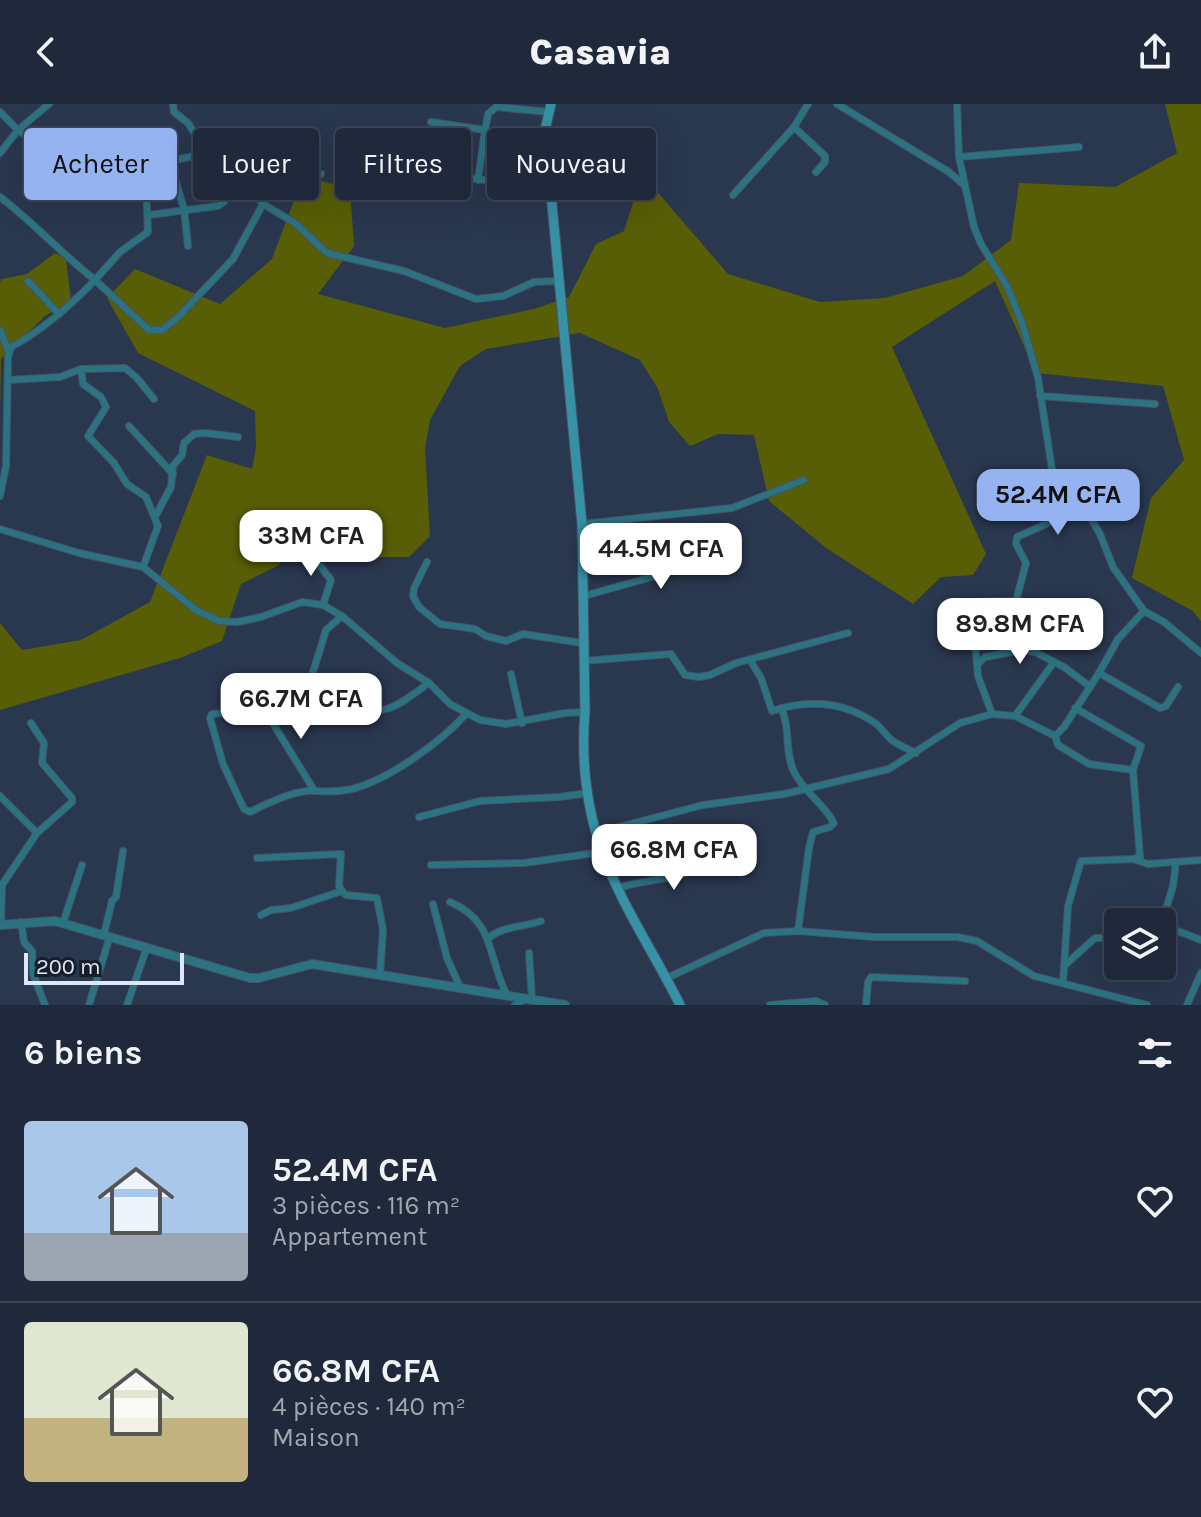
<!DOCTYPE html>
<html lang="fr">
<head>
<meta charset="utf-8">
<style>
  :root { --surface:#1f293b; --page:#2c3546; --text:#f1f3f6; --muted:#a1a6af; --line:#3c4555; --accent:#95b2f1 }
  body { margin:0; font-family:Karla,sans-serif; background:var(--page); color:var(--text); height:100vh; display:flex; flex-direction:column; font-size:30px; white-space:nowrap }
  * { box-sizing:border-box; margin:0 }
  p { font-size:26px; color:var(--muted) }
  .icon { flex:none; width:44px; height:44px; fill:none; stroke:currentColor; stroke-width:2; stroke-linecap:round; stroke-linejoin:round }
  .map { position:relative; height:901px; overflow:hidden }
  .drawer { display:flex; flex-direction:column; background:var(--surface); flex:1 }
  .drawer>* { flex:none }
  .hud { position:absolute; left:24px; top:24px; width:800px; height:72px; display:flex; gap:16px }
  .fabs { position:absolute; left:1104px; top:804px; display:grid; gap:16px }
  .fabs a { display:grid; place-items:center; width:72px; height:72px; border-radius:8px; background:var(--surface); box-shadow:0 8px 32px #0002,0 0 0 2px var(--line); font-size:40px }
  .scale { position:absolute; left:24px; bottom:20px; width:160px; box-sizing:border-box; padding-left:8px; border:4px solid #dee7f7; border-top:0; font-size:22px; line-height:28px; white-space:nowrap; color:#dee7f7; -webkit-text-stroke:6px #181e29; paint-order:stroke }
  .price { position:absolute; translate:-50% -68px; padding:0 18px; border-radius:16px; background:#fff; color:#222; font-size:26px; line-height:52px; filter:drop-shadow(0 2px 4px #0008) }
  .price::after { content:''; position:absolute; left:50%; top:48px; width:24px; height:18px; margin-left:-12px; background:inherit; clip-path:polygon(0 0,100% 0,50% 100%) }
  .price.current { background:var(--accent); color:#111 }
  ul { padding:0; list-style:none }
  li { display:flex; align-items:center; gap:24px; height:200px; padding:0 24px }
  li+li { border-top:2px solid var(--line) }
  li span { display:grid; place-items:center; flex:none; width:224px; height:160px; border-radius:8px; color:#555 }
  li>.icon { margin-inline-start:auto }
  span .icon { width:96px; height:96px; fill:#fffc; stroke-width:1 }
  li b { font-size:34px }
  h2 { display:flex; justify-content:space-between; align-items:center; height:96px; padding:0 24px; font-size:34px }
  .pill { padding:0 28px; border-radius:8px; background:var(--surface); box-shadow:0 8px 32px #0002,0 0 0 2px var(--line); font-size:28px; line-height:72px }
  .pill.current { background:var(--accent); color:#111 }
  header { display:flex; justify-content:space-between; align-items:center; height:104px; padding:0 24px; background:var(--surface); font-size:36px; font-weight:800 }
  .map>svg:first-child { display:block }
  .green { fill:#575e06 }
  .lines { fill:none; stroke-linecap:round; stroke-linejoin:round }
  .minor-casing { stroke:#46536a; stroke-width:8 }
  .tertiary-casing { stroke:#46536a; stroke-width:10 }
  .secondary-casing { stroke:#46536a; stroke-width:11 }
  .minor { stroke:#2c7382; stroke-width:6 }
  .tertiary { stroke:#2c7382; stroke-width:8 }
  .secondary { stroke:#3791a4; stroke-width:9 }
</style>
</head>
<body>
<header><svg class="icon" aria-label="back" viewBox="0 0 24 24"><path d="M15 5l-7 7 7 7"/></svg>Casavia<svg class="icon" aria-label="share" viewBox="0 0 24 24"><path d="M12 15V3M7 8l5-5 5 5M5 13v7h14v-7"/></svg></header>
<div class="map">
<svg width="1201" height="901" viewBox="0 0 1201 901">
  <rect width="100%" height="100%" fill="#29374f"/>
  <g class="green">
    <polygon points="1165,0 1201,0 1201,517 1193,507 1132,474 1151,394 1184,356 1163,282 1036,269 995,177 892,243 986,450 973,471 941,473 913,500 826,444 769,397 754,331 718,330 690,342 669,318 658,285 640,256 580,229 486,245 460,262 430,316 425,345 430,432 409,453 375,453 347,439 313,405 279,461 241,480 222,537 180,554 0,606 0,519 22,546 81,536 150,498 207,351 252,365 256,343 255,307 138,249 107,194 135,165 220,200 272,155 303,72 350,85 354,142 318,190 445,224 534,205 569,193 596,140 624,127 642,70 728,170 820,198 885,194 963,172 1011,136 1019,79 1115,83 1177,49"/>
    <polygon points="55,149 66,155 71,197 45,212 1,255 0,305 0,178 2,175 27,170"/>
  </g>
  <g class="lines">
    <defs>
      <g id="minor">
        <polyline points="173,0 174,8 188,19 195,30 200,46 214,65 223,69 252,66 321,70"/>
        <polyline points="837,0 949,68 964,81"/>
        <polyline points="957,0 959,53 974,123 981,140 1007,182 1022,219 1038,274 1052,365 1084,403 1100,430 1113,463 1144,507 1164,518 1201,549"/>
        <polyline points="0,8 18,26 62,58"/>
        <polyline points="431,18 485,26 478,76"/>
        <polyline points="794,23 825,52 825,58 816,68"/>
        <polyline points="485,26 488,10 496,3 549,8"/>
        <polyline points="161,29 184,105 188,142"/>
        <polyline points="0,49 18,26 49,0"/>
        <polyline points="959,53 1079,43"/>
        <polyline points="170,57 194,52 200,46"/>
        <polyline points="431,70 549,83"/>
        <polyline points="146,81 148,128 120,148 95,176 149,226 162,226 178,213 233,155 263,100"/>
        <polyline points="733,91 794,23 808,0"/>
        <path d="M0,93c34,26 62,57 95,83 -25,26 -52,50 -84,67l-3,10 -2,109 -6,30"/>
        <polyline points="149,111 218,102 224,98 228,80 254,89 263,100 295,119 327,149 404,167 476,195 503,192 534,178 558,177"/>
        <polyline points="28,177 59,210"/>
        <polyline points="0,226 9,248"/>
        <polyline points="81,265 83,280 101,293 106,303 88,332 114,359 127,380 146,393 158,422 143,463"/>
        <polyline points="8,276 60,273 81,265 125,264 136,273 154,295"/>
        <polyline points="1040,292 1155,300"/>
        <polyline points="129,322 173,370"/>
        <polyline points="156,411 171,383 173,362 182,351 184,339 194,330 205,329 238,333"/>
        <polyline points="582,420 732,404 804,376"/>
        <polyline points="0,425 79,449 143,463 196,506 219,517 237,518 261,513 302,498 323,501 342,512 397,559 429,579 450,600 480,616 506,620 565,609 585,608"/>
        <polyline points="307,445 331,476 323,501"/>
        <polyline points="427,458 414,484 413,492 419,503 440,520 475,525 486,532 506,537 523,530 582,539"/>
        <polyline points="584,492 666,469 723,443"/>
        <path d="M750,556l11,18 11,33c36,-12 71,-10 103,12 7,5 11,13 18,18 7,5 15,8 23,12"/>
        <polyline points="583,557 671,550 685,571 699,573 710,571 736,559 848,529"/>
        <polyline points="978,560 985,553 1023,546 1035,548 1064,563 1089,582"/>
        <polyline points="1099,569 1160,604 1166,602 1178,583"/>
        <polyline points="511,570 522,619"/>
        <path d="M429,579c-13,9 -28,22 -43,26 -21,7 -59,-11 -78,-21l-59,23 -37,3 -2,4 13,46 21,45 6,3c16,-8 46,-23 65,-21 13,1 23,1 37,-2 36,-9 89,-47 114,-75"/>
        <polyline points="308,584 326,526 342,512"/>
        <polyline points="262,602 314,686"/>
        <path d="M781,604c10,20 3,43 13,64 10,20 30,32 40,51l-4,4 -17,5 -4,16 -11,83"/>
        <polyline points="1075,604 1141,642 1133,666 1140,753 1133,755"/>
        <polyline points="992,610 978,572 972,502 976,498 1016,497 1026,459 1016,440 1017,433 1084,403"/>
        <polyline points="1015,612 1054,558"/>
        <polyline points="1055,632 1064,623 1099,569 1118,535 1144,507"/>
        <polyline points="0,692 37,729"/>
        <polyline points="419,713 480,697 559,693 588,689"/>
        <polyline points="596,729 703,701 784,690 889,665 960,619 992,610 1015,612 1055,632 1058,641 1089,660 1133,666"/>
        <polyline points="257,754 341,750 339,782 342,787"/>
        <polyline points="431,761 524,759 602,748"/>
        <path d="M618,784c20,-7 38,-7 58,-12 15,-3 28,-11 44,-14"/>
        <path d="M450,798c46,19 37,56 57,93"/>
        <polyline points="433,800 447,854 461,885"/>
        <polyline points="261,811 271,806 291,804 342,787 346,791 377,794 383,826 380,871"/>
        <polyline points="21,818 24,838 32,847 33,870 45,901"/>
        <polyline points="1162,818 1173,782 1176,758"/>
        <polyline points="63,819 82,761"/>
        <polyline points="1,821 2,781 37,729 72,698 72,694 42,659 44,639 31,619"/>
        <polyline points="1162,821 1201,836"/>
        <polyline points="104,830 112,797 116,793 123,747"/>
        <path d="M487,835c17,-14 34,-11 54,-18"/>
        <polyline points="529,849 532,895"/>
        <polyline points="1064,862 1095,834 1104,834 1121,812 1153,818"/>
        <polyline points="667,874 764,829 798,827 875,833 957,833 977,837 1034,872 1147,901"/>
        <polyline points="1063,879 1068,802 1081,757 1133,755 1148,760 1201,756"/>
        <polyline points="89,901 110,832"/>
        <polyline points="127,901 147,843"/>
        <polyline points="515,901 527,894"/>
        <polyline points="770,901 816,897 825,901"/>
        <polyline points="866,901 868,878 871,873 965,877"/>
        <polyline points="1187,901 1201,869"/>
      </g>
      <polyline id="tertiary" points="0,821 55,817 250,874 259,874 312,860 565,901"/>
      <path id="secondary" d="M551,0l-6,26 37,394 3,188c-4,46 1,96 17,139 19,54 53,103 78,154"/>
    </defs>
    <use href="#minor" class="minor-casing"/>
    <use href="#tertiary" class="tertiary-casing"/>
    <use href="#secondary" class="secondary-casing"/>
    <use href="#minor" class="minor"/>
    <use href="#tertiary" class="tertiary"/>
    <use href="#secondary" class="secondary"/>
  </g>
</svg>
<div class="fabs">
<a><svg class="icon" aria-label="layers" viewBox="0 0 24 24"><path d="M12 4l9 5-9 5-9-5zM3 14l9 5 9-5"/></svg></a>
</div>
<div class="scale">200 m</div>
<b class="price current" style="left:1058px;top:433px">52.4M CFA</b>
<b class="price" style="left:311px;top:474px">33M CFA</b>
<b class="price" style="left:661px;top:487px">44.5M CFA</b>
<b class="price" style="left:1020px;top:562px">89.8M CFA</b>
<b class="price" style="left:301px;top:637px">66.7M CFA</b>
<b class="price" style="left:674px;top:788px">66.8M CFA</b>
<div class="hud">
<a class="pill current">Acheter</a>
<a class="pill">Louer</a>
<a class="pill">Filtres</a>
<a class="pill">Nouveau</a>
</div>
</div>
<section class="drawer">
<h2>6 biens<svg class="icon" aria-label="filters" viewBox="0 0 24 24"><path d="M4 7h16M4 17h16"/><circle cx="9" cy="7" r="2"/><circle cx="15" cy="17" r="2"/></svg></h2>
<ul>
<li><span style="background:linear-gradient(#a9c7e8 70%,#9aa5b1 0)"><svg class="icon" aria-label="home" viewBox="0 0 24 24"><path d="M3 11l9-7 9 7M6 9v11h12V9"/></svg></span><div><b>52.4M CFA</b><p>3 pièces · 116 m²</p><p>Appartement</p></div><svg class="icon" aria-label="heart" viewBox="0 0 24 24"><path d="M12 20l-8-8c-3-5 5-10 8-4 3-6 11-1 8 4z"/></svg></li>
<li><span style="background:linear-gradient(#dfe7d0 60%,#c2b280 0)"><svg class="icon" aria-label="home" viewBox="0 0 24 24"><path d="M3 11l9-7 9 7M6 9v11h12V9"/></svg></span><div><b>66.8M CFA</b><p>4 pièces · 140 m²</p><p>Maison</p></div><svg class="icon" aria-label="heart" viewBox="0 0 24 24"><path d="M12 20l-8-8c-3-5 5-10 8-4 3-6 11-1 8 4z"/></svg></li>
</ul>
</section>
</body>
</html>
